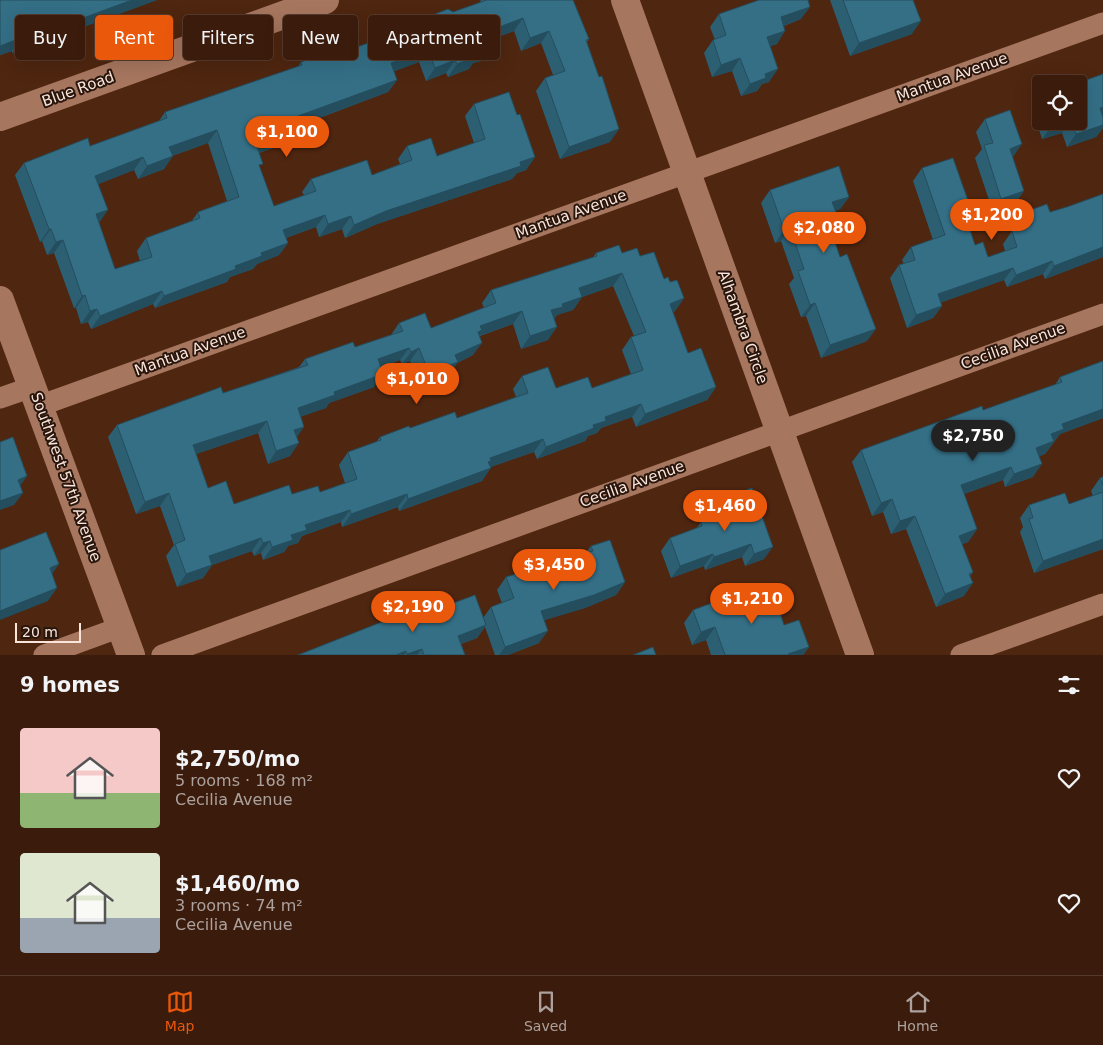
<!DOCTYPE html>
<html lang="en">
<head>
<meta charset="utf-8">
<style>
  :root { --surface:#3b1c0c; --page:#422515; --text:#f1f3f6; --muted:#aca19d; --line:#543a2d; --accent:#ea580c }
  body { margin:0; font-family:"DejaVu Sans",sans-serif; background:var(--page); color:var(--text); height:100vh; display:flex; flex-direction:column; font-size:19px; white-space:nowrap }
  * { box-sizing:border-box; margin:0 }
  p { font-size:16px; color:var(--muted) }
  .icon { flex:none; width:28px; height:28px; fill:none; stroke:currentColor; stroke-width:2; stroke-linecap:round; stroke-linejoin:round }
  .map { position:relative; height:655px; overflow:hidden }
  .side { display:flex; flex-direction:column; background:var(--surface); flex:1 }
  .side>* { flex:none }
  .hud { position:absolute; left:15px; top:15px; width:500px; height:45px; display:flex; gap:10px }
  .tools { position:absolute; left:1032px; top:75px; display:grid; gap:10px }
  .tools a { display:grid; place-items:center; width:55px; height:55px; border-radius:5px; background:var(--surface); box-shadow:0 5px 20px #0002,0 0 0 1px var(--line); font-size:25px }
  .scale { position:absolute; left:15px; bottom:12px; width:66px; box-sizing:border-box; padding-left:5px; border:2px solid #fbe5da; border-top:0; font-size:14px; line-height:18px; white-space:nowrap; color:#fbe5da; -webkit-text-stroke:4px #28150c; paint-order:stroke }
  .price { position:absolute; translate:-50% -42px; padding:0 11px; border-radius:18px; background:var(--accent); color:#fff; font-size:16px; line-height:32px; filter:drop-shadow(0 1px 2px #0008) }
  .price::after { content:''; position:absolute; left:50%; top:30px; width:15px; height:11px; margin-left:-8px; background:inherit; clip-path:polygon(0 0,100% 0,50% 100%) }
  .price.on { background:#222; color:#fff }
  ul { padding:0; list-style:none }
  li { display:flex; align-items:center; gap:15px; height:125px; padding:0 20px }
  li span { display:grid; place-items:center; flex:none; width:140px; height:100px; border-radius:5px; color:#555 }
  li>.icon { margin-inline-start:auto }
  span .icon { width:60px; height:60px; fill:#fffc; stroke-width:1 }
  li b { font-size:21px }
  h2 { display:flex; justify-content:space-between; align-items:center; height:60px; padding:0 20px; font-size:21px }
  .pill { padding:0 18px; border-radius:5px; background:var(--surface); box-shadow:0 5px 20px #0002,0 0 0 1px var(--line); font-size:18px; line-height:45px }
  .pill.on { background:var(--accent); color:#fff }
  .tabs { display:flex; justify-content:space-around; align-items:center; height:70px; border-top:1px solid var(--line); background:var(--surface); font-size:14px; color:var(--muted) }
  .tabs a { display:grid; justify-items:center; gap:2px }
  .tabs .on { color:var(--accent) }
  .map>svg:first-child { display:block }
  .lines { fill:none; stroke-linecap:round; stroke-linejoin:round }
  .street { stroke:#a7765f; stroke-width:21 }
  .secondary { stroke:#a7765f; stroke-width:28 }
  .wall { fill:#2d5f73; fill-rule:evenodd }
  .shaded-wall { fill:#244e5e }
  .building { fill:#346f86; stroke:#244e5e; fill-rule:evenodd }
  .labels { text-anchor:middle; stroke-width:4; stroke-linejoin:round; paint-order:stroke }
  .street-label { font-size:15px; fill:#fbe5da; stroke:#28150c }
</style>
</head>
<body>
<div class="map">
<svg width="1103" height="655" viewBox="0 0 1103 655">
  <rect width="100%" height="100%" fill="#4f2610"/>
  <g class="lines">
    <g class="street">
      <polyline points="0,398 32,387"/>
      <polyline points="39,406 1103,23"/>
      <polyline points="44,655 121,627"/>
      <polyline points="162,655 1103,314"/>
      <polyline points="961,655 1103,604"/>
    </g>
    <g class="secondary">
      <polyline points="625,0 860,655"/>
      <polyline points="0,117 325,0"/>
      <polyline points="0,300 131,655"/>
    </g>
  </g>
  <g class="wall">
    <polygon points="0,0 157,0 12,53 12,51 0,55"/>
    <path d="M481,0h92l16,39 -2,3 23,100 -50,17 -24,-68 9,-13 8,-3 -12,-32 -20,8 -7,-20 -22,8 -6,21 -13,3 -4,6 -21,8 -2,-4 -20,8 -7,-19 -25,9 3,9 -9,12 -87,33 -8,16 -34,12 1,15 14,38 30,-11 -2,-3 9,-13 61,-4 28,-11 -2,-5 9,-13 30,10 37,-13 -9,-27 9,-12 43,11 18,42 -9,13 -9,3 -5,6 -135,45 -32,14 -3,-9 -23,8 -3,-10 -30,11 2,5 -9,12 -22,9 -4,5 -23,8 -3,5 -72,26 -2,-4 -62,25 -3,-7 -7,2 -5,-16h-2l-20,-55 -7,2 -5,-14 -2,1 -25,-67 9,-12 66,-17 69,-25 6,-9 133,-45 3,-5 22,-7 4,-6 27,-1 41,-14 4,-6 54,-16 26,-9zM208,143l19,58 -29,11 -7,10 -45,16 -9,13 3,10 -25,8 -16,-46 -1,-39 36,-14 4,9 26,-10 8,-13z"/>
    <polygon points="830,0 913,0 912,34 850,56"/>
    <polygon points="719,14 801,19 784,26 777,44 770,46 769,82 762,84 757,91 741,96 732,71 712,77 704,53 713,40 715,40 710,27"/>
    <polygon points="1040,91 1041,91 1041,121 1079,121 1103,118 1103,128 1096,137 1067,147 1062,133 1042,139 1031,104"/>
    <polygon points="985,119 1013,157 1012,157 1015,204 993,212 975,158 982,149 976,132"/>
    <polygon points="922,168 971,209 966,217 975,245 988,257 1005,251 1003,244 1012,231 1020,228 1019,224 1028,211 1050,212 1067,207 1103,194 1103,257 1045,279 1043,274 1007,287 1004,280 941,302 942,306 933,318 907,328 890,278 899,265 904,264 902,260 911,247 933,240 913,181"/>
    <polygon points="770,190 849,197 840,209 835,211 828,223 867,341 821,358 806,316 801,317 789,284 794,278 781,241 775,243 761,203"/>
    <path d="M596,253h26l18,3 24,23 6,3 14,16 -9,13 -2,1 15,41 28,34 -9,13 -71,27 -4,-10 -31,11 -4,5 -9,3 -3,5 -48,18 -3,-7 -44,15 -8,14 -83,30 -1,-4 -56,20 -1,-5 -39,14 -4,7 -10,3 -4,6 -21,8 -2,-7 -7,3 -2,-5 -40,14 -9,13 -26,9 -11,-31 8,-11 -14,-39 -24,8 -28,-77 9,-12 106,-32 76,-26 6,-8 50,-12 36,-12 8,-12 32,5 53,-20 -2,-5 9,-13 102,-33zM613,286l21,50 -3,1 -9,13 9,24 -39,14h-36l-34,-12 -9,13 3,8 -59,21 -47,10 -30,9 -4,5 -28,10 -9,13 6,18 -25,9 -28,2 -58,10 -26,-16 -12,-34 62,-21 10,31 22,-8 7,-19 3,-21 26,-8 3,-5 45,-16 6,-19 20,-8 2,4 8,-3 10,25 29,-12 8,-11 16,-8 7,-19 33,-12 8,25 27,-9 6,-21 3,-4 16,-5 9,-13z"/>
    <polygon points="1103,361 1103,418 1060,434 1045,454 1039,456 1033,477 1005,487 1003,480 964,494 977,529 968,542 962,544 973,572 970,576 964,596 936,607 906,529 891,534 883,512 872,516 852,462 861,450 983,410 1055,385 1060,377"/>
    <polygon points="1103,477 1103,549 1034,573 1020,532 1023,527 1020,518 1029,505 1069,504 1093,496 1091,491 1100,478"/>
    <polygon points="732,495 764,559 745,566 742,557 705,570 704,566 671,578 661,551 670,538 696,529 701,522 709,519 713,514 724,510 723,508"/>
    <polygon points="591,546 625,582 616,595 585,608 544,620 539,643 508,655 495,655 485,627 477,638 461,644 465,655 298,655 418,610 440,608 483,618 491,607 502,603 497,590 506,577 585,554"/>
    <polygon points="771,599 784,625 809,647 803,655 711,655 706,640 692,645 684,623 693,610"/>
  </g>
  <g class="shaded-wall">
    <polygon points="132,0 157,0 12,53 21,41"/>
    <polygon points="810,7 801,19 772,30 781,17"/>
    <polygon points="523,18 514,31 480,44 489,31"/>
    <polygon points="921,21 912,34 850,56 859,43"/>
    <polygon points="549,31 541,43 521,51 530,38"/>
    <polygon points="785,31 777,44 758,50 767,37"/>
    <polygon points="21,38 12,51 0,55 0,46"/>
    <polygon points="495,47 486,60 473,63 469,69 448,77 457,64 476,52"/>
    <polygon points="428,50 419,62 382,76 391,63"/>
    <polygon points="740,58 732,71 712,77 721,65"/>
    <polygon points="455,60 446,73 426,81 435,68"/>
    <polygon points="778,69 769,82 762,84 757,91 741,96 750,84 765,74"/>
    <polygon points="397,80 388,92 289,129 298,116"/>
    <polygon points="1103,107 1103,117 1100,108"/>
    <polygon points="1067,121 1070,121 1062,133 1042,139 1051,127"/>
    <polygon points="1103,125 1103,128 1096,137 1067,147 1076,134"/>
    <polygon points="302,128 293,141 247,157 256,144"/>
    <polygon points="619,129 610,142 560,159 569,147"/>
    <polygon points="217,130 208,143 160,160 169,147"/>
    <polygon points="1022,144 1013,157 1001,162 1010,149"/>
    <polygon points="173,156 164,169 138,179 147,166"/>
    <polygon points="143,157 134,170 86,189 95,176"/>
    <polygon points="535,157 526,170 517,173 512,179 377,224 345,238 354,225 386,211"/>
    <polygon points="1024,191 1015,204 993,212 1001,199"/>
    <polygon points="849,197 840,209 823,215 832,202"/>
    <polygon points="971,209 962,222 964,212"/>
    <polygon points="108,210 99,223 96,214"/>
    <polygon points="836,212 827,225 826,215"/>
    <polygon points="325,215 316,227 274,242 283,230"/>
    <polygon points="351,216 342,229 319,237 328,224"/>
    <polygon points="790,228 781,241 775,243 784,230"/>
    <polygon points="49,229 51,229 42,241 40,242"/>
    <polygon points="63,240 54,253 47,255 56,242"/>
    <polygon points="288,243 279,255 257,264 253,269 230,277 227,282 155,308 164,296 235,266 261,253"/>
    <polygon points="1103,247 1103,257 1045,279 1054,266"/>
    <polygon points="1052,261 1043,274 1007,287 1016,275"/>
    <polygon points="1013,268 1004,280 929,307 938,294"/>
    <polygon points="622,273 613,286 580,298 582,297 573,310 557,315 554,319 551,310 562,304 579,288"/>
    <polygon points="162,291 153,304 91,329 100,316"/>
    <polygon points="85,295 76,308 74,308 82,296"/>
    <polygon points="684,298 675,311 661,316 670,304"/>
    <polygon points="815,303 806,316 801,317 810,305"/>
    <polygon points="942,306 933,318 907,328 916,315"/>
    <polygon points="97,309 88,322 81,324 90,311"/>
    <polygon points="522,311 513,324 478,336 473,343 480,326"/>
    <polygon points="557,327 548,340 521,349 530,336"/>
    <polygon points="876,329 867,341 821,358 830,345"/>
    <polygon points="482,343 473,355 457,363 449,374 420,386 429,373 455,355"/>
    <polygon points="409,348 400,360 369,372 378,359"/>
    <polygon points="419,348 410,361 402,364 411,352"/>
    <polygon points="383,374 374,387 329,403 326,408 289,421 298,408 334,392"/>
    <polygon points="716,387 707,400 636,427 645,414"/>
    <polygon points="641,404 632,417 601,428 597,433 588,436 585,441 537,459 546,447 593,425 605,417"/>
    <polygon points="1103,409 1103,418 1060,434 1045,454 1027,461 1036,448 1062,424"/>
    <polygon points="267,421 258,433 184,458 193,445"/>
    <polygon points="304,427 295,440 294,430"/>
    <polygon points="543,439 534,452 485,469 491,468 482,481 399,511 408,499 490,458"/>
    <polygon points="299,443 290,456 268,464 276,451"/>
    <polygon points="1042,464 1033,477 1005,487 1014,474"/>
    <polygon points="1011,467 1003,480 952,498 961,485"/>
    <polygon points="27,476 18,489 18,480"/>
    <polygon points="23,493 14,505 0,510 0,501"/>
    <polygon points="169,493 160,506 136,514 145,502"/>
    <polygon points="407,494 398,507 342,527 351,514"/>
    <polygon points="892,499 883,512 872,516 881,503"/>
    <polygon points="350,510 341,522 302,536 298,543 288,546 284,552 263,560 272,547 305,525"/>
    <polygon points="915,516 906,529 891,534 900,521"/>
    <polygon points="977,529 968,542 950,549 959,536"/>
    <polygon points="261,538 252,551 212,565 203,578 177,587 186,574 209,556"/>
    <polygon points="1103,539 1103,549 1034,573 1043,561"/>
    <polygon points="270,541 261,553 254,556 263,543"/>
    <polygon points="751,544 742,557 705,570 714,557"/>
    <polygon points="773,547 764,559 745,566 754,554"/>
    <polygon points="713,554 704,566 671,578 680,566"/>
    <polygon points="59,564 50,577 50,568"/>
    <polygon points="625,582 616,595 585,608 532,624 541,611"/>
    <polygon points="973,583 964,596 936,607 945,594"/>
    <polygon points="57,588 48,601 0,620 0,611"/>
    <polygon points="486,625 477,638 449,648 458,636"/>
    <polygon points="715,627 706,640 692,645 701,632"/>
    <polygon points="548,631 539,643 508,655 499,655 505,647"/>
    <polygon points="809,647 803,655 787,655 788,654"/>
    <polygon points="422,649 417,655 406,655 407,654"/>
    <polygon points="406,651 404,655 396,655"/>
  </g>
  <g class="building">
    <polygon points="0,0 132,0 21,41 21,38 0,46"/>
    <path d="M487,0h86l16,39 -3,1 13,37 3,-1 17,53 -50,18 -24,-69 20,-7 -16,-40 -19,7 -7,-20 -34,13 6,16 -19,5 2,4 -21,8 -2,-4 -20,8 -7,-18 -37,13 6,17 -99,36 4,12 -46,16 7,20 -4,1 15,41 42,-15 -5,-12 56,-19 5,15 40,-15 -5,-14 24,-8 6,18 48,-17 -11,-35 35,-12 8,23 3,-1 15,43 -15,5 1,4 -135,45 -32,14 -3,-9 -23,8 -3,-9 -42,15 5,13 -27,10 1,3 -27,10 1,3 -72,27 -2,-5 -62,25 -3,-7 -7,2 -5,-16 -3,1 -19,-56 -7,2 -5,-13h-2l-25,-66 64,-25 2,8 77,-28 -2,-6 137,-47 -1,-3 27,-9 -1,-4 24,-8 3,7 46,-16 -1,-4 49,-19 5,3zM217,130l22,67 -41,15 2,6 -54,20 6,19 -37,12 -19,-55 12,-4 -13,-34 48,-19 4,9 26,-10 -4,-9z"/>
    <polygon points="759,0 808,0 810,7 781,17 785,31 767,37 778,69 765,74 766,78 750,84 740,58 721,65 713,40 726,35 719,14"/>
    <polygon points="843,0 913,0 921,21 859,43"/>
    <polygon points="1103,74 1103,107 1100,108 1103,118 1103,125 1076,134 1071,121 1079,121 1079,84 1075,84"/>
    <polygon points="1010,110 1022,144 1010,149 1024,191 1001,199 984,145 993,143 985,119"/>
    <polygon points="1050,121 1067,121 1051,127"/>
    <polygon points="953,158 971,209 964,212 975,245 983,242 988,257 1017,247 1012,231 1032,224 1028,211 1047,204 1050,212 1067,207 1103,194 1103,247 1054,266 1052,261 1016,275 1013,268 938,294 942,306 916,315 899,265 915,260 911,247 945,235 922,168"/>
    <polygon points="839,166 849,197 832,202 836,212 826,215 840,257 847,254 876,329 830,345 815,303 810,305 798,271 804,269 790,228 784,230 770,190"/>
    <path d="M619,245l3,8 15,-5 3,8 14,-4 10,27 4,-2 2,5 7,-2 7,18 -14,6 18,49 13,-5 15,39 -71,27 -4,-10 -36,13 1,4 -13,4 1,3 -48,19 -3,-8 -53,19 1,3 -3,1 3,6 -83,31 -1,-5 -56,20 -1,-4 -45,15 2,5 -16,5 2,5 -21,7 -2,-6 -7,2 -2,-5 -52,18 3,9 -26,9 -11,-30 10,-4 -16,-47 -24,9 -28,-77 104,-38 2,6 85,-28 -3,-6 48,-17 2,5 48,-16 -4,-8 26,-10 6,15 65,-25 -5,-13 106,-34 -1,-3zM622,273l24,59 -15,5 12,33 -51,18 -4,-11 -32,11 -8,-21 -26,9 6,17 -71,25 -2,-6 -45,16 -1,-2 -29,11 1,3 -33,12 9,27 -37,13 -2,-6 -26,8 -3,-9 -55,19 -8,-23 -18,7 -15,-43 74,-24 9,30 23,-8 -5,-13 10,-3 -6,-19 37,-13 -1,-3 49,-18 -5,-15 31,-11 2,4 8,-4 10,25 29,-11 -3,-7 27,-12 -4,-11 4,-2 -2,-4 42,-15 8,25 27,-9 -6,-17 12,-3 -1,-3 20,-7 -3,-9z"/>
    <polygon points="1103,361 1103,409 1062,424 1064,429 1051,434 1054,441 1036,448 1042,464 1014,474 1011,467 961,485 977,529 959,536 973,572 969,574 973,583 945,594 915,516 900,521 892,499 881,503 861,450 982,406 983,410 1062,382 1060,377"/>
    <polygon points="13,437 27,476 18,480 23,493 0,501 0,442"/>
    <polygon points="1103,477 1103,486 1100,478"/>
    <polygon points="752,488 773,547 754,554 751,544 714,557 713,554 680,566 670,538 702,526 701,522 714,517 713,514 736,505 732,495"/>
    <polygon points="1103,492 1103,539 1043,561 1029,519 1033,518 1029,505 1065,493 1069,504"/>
    <polygon points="46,532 59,564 50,568 57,588 0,611 0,550"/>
    <polygon points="610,540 625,582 594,595 541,611 548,631 505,647 491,607 514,598 506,577 593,551 591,546"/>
    <polygon points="766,583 771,599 775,597 784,625 799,620 809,647 788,654 789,655 725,655 715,627 701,632 693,610"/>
    <polygon points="475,595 486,625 458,636 465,655 424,655 422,649 407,654 406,651 396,655 298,655 417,608 418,610 438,603 440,608"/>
    <polygon points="653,647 656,655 633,655"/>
  </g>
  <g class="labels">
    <g class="street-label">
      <text transform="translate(952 77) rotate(-20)" y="5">Mantua Avenue</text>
      <text transform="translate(78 89) rotate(-20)" y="5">Blue Road</text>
      <text transform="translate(571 214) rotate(-20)" y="5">Mantua Avenue</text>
      <text transform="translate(743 327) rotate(70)" y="5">Alhambra Circle</text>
      <text transform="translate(1013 346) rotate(-20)" y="5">Cecilia Avenue</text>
      <text transform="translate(190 351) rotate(-20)" y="5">Mantua Avenue</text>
      <text transform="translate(66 477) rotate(70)" y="5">Southwest 57th Avenue</text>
      <text transform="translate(632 484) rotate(-20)" y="5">Cecilia Avenue</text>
    </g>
  </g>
</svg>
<div class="tools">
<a><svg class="icon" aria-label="locate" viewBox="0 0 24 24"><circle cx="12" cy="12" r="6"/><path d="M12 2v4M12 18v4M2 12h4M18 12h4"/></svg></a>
</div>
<div class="scale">20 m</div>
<b class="price" style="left:287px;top:158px">$1,100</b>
<b class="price" style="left:992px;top:241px">$1,200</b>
<b class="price" style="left:824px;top:254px">$2,080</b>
<b class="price" style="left:417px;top:405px">$1,010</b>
<b class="price on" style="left:973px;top:462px">$2,750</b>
<b class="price" style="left:725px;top:532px">$1,460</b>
<b class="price" style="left:554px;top:591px">$3,450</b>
<b class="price" style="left:752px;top:625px">$1,210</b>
<b class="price" style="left:413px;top:633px">$2,190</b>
<div class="hud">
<a class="pill">Buy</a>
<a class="pill on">Rent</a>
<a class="pill">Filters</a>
<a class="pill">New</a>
<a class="pill">Apartment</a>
</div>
</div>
<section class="side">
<h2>9 homes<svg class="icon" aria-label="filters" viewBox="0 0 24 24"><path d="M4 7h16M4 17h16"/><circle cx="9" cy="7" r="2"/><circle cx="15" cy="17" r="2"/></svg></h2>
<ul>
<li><span style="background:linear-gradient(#f6c9c9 65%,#8fb573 0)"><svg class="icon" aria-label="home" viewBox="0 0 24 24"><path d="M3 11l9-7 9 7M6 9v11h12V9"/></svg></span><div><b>$2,750/mo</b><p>5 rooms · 168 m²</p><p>Cecilia Avenue</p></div><svg class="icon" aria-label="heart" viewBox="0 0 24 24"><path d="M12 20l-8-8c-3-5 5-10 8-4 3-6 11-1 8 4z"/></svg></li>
<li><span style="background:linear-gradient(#dfe7d0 65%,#9aa5b1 0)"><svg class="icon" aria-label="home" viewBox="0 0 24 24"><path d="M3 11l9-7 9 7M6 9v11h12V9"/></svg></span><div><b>$1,460/mo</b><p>3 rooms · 74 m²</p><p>Cecilia Avenue</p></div><svg class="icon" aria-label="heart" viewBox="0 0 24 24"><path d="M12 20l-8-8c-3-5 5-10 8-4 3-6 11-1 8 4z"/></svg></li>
</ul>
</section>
<nav class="tabs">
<a class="on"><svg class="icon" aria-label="map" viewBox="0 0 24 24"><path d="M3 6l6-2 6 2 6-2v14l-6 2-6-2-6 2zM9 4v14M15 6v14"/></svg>Map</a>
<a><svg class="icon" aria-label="saved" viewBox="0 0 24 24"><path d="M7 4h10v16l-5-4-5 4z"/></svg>Saved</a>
<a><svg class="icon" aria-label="home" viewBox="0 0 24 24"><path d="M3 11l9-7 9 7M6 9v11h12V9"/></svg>Home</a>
</nav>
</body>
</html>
